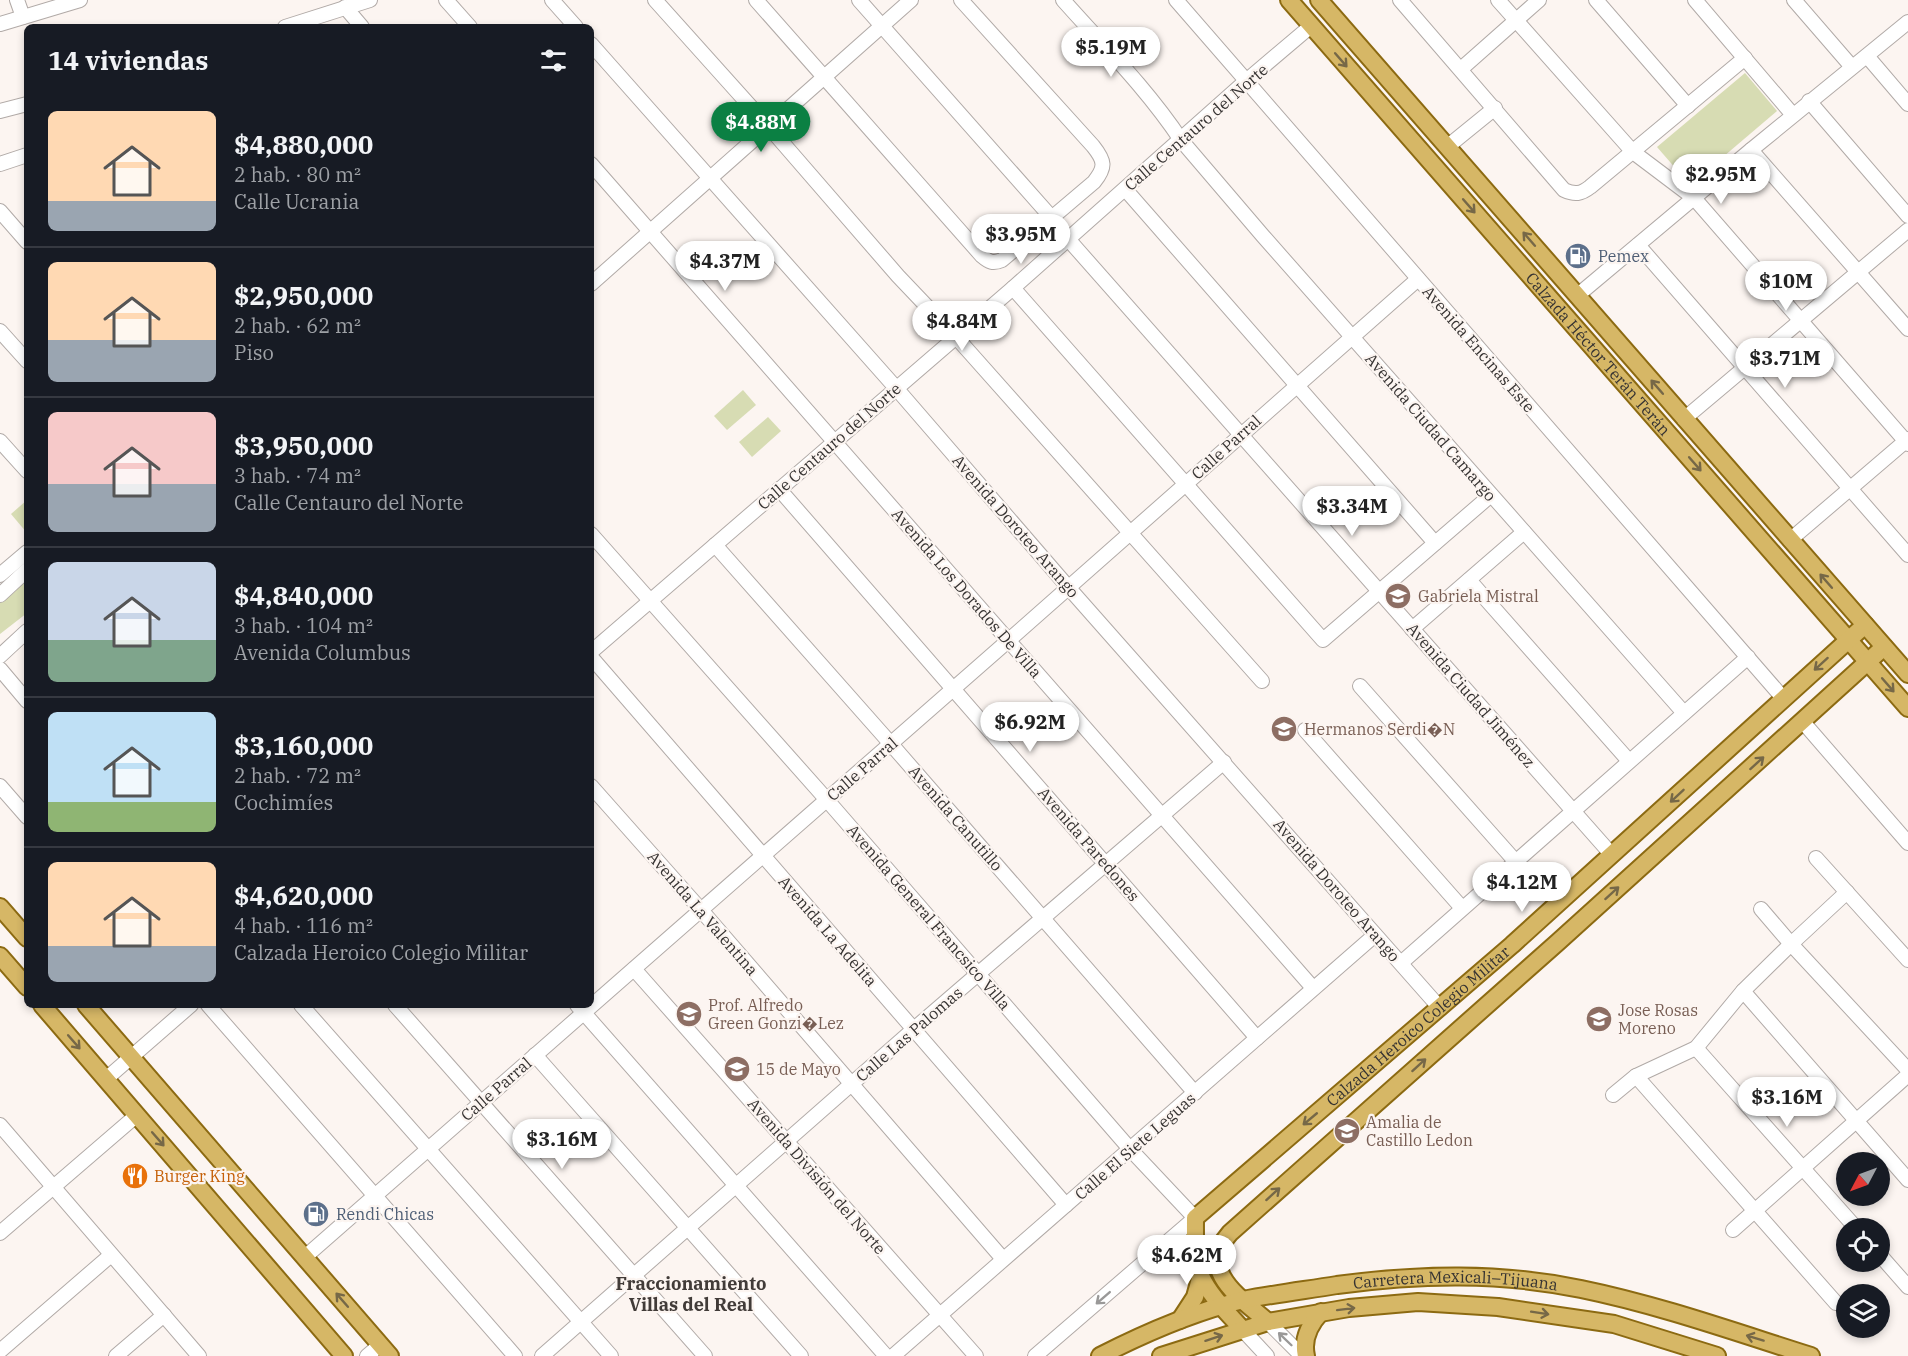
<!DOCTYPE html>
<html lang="es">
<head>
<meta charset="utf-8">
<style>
  :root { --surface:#171b24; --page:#242831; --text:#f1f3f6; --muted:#9ea1a6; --line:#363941; --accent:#0b8043 }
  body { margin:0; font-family:"IBM Plex Serif",serif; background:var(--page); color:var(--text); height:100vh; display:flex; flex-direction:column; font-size:22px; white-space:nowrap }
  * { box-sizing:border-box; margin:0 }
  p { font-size:20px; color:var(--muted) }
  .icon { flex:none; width:33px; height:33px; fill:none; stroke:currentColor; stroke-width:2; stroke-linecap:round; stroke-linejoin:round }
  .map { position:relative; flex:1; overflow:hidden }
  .panel { position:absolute; left:24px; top:24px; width:570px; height:984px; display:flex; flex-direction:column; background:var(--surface); border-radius:9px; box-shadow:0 3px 9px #0003 }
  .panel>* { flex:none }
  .needle { width:39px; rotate:229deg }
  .tools { position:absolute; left:1836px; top:1152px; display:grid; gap:12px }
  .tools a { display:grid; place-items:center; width:54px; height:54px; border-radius:50%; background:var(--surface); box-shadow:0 3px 9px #0003; font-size:30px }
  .price { position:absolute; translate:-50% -51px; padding:0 14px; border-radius:21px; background:#fff; color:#222; font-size:20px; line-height:39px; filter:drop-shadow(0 2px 3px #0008) }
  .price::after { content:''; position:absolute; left:50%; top:36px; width:18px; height:14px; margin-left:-9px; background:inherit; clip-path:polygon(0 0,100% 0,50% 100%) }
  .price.active { background:var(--accent); color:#fff }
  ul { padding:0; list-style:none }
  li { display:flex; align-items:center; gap:18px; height:150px; padding:0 24px }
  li+li { border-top:2px solid var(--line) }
  li span { display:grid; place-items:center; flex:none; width:168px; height:120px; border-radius:9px; color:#555 }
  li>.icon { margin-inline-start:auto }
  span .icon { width:72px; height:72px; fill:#fffc; stroke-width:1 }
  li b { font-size:26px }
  h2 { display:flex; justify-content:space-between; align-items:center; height:72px; padding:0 24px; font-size:26px }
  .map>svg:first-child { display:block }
  .green { fill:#d7dcb3 }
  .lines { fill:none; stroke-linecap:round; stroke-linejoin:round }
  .minor-casing { stroke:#b1aaa7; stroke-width:16 }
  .major-casing { stroke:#8c6a12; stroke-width:20 }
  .minor { stroke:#fff; stroke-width:14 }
  .major { stroke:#d6b766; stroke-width:16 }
  .oneway { stroke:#766847 }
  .oneway2 { stroke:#9a9998 }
  .labels { text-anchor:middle; stroke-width:4.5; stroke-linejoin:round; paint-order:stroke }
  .street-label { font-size:16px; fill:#363332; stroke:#fcf5f1 }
  .service-label { font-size:16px; fill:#4e5e75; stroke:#fcf5f1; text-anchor:start }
  .education-label { font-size:16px; fill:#785e54; stroke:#fcf5f1; text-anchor:start }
  .food-label { font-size:16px; fill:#c56008; stroke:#fcf5f1; text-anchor:start }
  .neighbourhood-label { font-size:18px; font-weight:bold; fill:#413b38; stroke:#fcf5f1 }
</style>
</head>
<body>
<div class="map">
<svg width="1908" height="1356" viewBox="0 0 1908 1356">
  <rect width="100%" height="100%" fill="#fcf5f1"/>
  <g class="green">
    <polygon points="1745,73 1777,111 1690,185 1657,147"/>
    <polygon points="743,390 756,405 727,430 714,416"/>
    <polygon points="768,417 781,431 752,457 739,442"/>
    <polygon points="27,500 27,533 11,514"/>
    <polygon points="27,579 27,613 0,634 0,603"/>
  </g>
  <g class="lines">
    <defs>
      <g id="minor">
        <polyline points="17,0 23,17"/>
        <polyline points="446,0 470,27"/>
        <polyline points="552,0 576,27"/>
        <polyline points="655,0 768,126 898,276 956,337 1262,681"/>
        <path d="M756,0l226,256c7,6 11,8 20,4l92,-78c12,-15 11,-21 -1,-36l-132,-146"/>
        <polyline points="859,0 1051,217"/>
        <path d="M1063,0c40,45 84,89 118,140l82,96 421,477"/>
        <polyline points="1176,0 1783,698"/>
        <path d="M1400,0l164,190c11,5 17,4 26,-3l155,-129"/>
        <polyline points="1498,0 1633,152 1694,198 1908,444"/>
        <polyline points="1596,0 1688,106"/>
        <polyline points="1695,0 1793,115"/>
        <polyline points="1794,0 1852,67"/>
        <polyline points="345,7 362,27"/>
        <polyline points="0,24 80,0"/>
        <polyline points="285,27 370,0"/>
        <polyline points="591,44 896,388 1068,587 1440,1008"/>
        <polyline points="1867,56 1908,104"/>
        <polyline points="1461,69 1539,0"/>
        <polyline points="1809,101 1908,216"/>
        <polyline points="0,111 27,104"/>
        <polyline points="1447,147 1495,108"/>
        <polyline points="1751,150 1908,329"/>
        <polyline points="0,164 27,155"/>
        <polyline points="591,164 1313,988"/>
        <polyline points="1125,189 1435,543"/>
        <polyline points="0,211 27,242"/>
        <polyline points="1068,239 1612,855"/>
        <polyline points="1638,245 1908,555"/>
        <polyline points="591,284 911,0"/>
        <polyline points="1013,288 1323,640 1491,495"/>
        <polyline points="1578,295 1751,150 1908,22"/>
        <polyline points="0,331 27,361"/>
        <polyline points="1684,419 1908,230"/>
        <polyline points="0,441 27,471"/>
        <polyline points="779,489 1257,1038"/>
        <polyline points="591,534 827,800 1130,1149 1195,1218 1035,1356"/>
        <polyline points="1790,540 1908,439"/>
        <polyline points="715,545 891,744 1195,1093"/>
        <polyline points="0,575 27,552"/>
        <polyline points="1469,580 1629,761"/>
        <polyline points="0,595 27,570"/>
        <polyline points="1412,629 1524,532"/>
        <polyline points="591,652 1013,288 1246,81 1311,26"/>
        <polyline points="0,656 27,631"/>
        <polyline points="591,657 1066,1205"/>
        <polyline points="0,669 27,701"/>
        <polyline points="1360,686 1516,862"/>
        <polyline points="1803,722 1908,843"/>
        <polyline points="1305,730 1462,908"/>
        <polyline points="0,786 27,817"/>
        <polyline points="591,786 701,910 1003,1259"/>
        <polyline points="1816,858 1908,960"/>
        <polyline points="1761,909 1791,944 1908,1070"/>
        <polyline points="1401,963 1748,657"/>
        <polyline points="634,969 976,1356"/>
        <polyline points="1743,991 1908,1180"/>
        <polyline points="208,1005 515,1356"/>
        <polyline points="301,1005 611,1356"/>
        <polyline points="395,1005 705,1356"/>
        <polyline points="577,1005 886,1356"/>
        <polyline points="1696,1048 1856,1228"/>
        <polyline points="535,1055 801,1356"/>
        <polyline points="1636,1076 1836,1303"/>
        <polyline points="106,1079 191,1005"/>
        <polyline points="1613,1095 1636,1076 1696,1048 1743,991 1791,944 1847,892"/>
        <polyline points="0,1125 199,1356"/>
        <polyline points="1733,1230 1908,1075"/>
        <polyline points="0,1233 137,1115"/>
        <polyline points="1880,1255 1908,1287"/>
        <polyline points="305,1257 1009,640 1418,279"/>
        <polyline points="1268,1322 1302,1356"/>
        <polyline points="1242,1329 1267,1356"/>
        <polyline points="0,1351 111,1255"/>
        <polyline points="116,1356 164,1315"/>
        <polyline points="367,1356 380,1345"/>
        <polyline points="542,1356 914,1029 1224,762"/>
        <polyline points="893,1356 1375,935"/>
      </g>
      <g id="major">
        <path id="s1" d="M1289,0l619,708"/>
        <polyline points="1319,0 1908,674"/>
        <polyline points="0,907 27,938"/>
        <polyline points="0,956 27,987"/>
        <polyline points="42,1005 344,1356"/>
        <polyline points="86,1005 390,1356"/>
        <polyline points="1180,1320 1195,1297 1201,1275"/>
        <path d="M1268,1322c-27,-24 -72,-51 -38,-89l328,-291 326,-295"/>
        <path id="s2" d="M1242,1329c-14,-16 -32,-33 -41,-53 -7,-18 -6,-39 -6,-58l317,-273 353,-320"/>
        <path id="s3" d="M1100,1356c45,-23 93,-44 143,-56 31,-6 63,-10 94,-15 83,-11 162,-13 244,4 78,16 154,43 230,67"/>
        <polyline points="1161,1356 1268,1322 1349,1308 1418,1302 1498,1307 1614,1324 1717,1356"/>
        <path d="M1306,1356c-4,-17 3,-31 15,-44"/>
      </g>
    </defs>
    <use href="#minor" class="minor-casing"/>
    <use href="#major" class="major-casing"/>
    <use href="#minor" class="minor"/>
    <use href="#major" class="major"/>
  </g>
  <defs><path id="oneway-shaft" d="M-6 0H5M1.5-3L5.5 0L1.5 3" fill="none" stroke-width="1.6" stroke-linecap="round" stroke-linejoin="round" transform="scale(1.5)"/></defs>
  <g class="oneway">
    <use href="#oneway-shaft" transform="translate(1341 60) rotate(49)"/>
    <use href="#oneway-shaft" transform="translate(1469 206) rotate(49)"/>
    <use href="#oneway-shaft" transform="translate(1529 239) rotate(-131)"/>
    <use href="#oneway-shaft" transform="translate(1657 387) rotate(-131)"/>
    <use href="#oneway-shaft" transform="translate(1695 464) rotate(49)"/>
    <use href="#oneway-shaft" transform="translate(1826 581) rotate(-131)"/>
    <use href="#oneway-shaft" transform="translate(1821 664) rotate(138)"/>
    <use href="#oneway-shaft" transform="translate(1888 685) rotate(49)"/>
    <use href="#oneway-shaft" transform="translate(1757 763) rotate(-42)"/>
    <use href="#oneway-shaft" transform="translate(1677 796) rotate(137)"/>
    <use href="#oneway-shaft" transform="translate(1612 893) rotate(-42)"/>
    <use href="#oneway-shaft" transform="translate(74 1042) rotate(49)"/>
    <use href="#oneway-shaft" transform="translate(1419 1065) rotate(-42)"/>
    <use href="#oneway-shaft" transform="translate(1310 1119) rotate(140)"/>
    <use href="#oneway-shaft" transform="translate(158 1139) rotate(49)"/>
    <use href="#oneway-shaft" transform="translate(1273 1194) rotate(-42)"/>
    <use href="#oneway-shaft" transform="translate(342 1300) rotate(-131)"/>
    <use href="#oneway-shaft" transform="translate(1346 1309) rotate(-7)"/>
    <use href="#oneway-shaft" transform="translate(1540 1313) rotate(9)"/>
    <use href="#oneway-shaft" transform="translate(1214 1338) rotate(-18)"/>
    <use href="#oneway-shaft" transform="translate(1755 1338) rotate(-163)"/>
  </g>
  <g class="oneway2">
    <use href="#oneway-shaft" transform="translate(1103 1298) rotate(139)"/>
    <use href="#oneway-shaft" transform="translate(1285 1339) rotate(-136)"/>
  </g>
  <defs>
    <symbol id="fuel-disc" viewBox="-11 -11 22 22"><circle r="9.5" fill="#5c6f8a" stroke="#fcf5f1"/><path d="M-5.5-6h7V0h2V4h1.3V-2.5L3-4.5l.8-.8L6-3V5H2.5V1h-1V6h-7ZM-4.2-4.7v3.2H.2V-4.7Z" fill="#fff"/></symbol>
    <symbol id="school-disc" viewBox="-11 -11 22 22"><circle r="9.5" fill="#8d6e63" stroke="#fcf5f1"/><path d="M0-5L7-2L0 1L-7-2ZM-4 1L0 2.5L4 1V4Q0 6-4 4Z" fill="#fff"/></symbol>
    <symbol id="restaurant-disc" viewBox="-11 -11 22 22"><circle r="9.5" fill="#e8710a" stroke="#fcf5f1"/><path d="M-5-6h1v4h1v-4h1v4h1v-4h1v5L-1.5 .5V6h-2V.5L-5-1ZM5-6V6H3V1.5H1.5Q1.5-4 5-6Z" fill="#fff"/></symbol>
  </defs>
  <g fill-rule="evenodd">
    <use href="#fuel-disc" x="1563" y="241" width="30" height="30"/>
    <use href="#school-disc" x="1383" y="581" width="30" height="30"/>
    <use href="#school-disc" x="1269" y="714" width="30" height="30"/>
    <use href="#school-disc" x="674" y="999" width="30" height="30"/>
    <use href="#school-disc" x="1584" y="1004" width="30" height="30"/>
    <use href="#school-disc" x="722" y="1054" width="30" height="30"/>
    <use href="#school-disc" x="1332" y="1116" width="30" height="30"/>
    <use href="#restaurant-disc" x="120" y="1161" width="30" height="30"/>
    <use href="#fuel-disc" x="301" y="1199" width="30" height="30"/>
  </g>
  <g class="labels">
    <g class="street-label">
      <text transform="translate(1196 127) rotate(-41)" y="6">Calle Centauro del Norte</text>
      <text transform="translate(1479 349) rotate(49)" y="6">Avenida Encinas Este</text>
      <text dy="6" stroke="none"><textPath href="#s1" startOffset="470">Calzada Héctor Terán Terán</textPath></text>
      <text transform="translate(1431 427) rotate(49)" y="6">Avenida Ciudad Camargo</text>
      <text transform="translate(829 446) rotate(-41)" y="6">Calle Centauro del Norte</text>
      <text transform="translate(1226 447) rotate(-42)" y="6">Calle Parral</text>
      <text transform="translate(1016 526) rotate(49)" y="6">Avenida Doroteo Arango</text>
      <text transform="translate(967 593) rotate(49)" y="6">Avenida Los Dorados De Villa</text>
      <text transform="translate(1471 695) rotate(49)" y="6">Avenida Ciudad Jiménez</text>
      <text transform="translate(862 769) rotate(-41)" y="6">Calle Parral</text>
      <text transform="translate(956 818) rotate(49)" y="6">Avenida Canutillo</text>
      <text transform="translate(1089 844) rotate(49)" y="6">Avenida Paredones</text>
      <text transform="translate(1337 890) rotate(49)" y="6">Avenida Doroteo Arango</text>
      <text transform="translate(703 913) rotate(49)" y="6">Avenida La Valentina</text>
      <text transform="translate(929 917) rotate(49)" y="6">Avenida General Francsico Villa</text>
      <text transform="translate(828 931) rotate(49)" y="6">Avenida La Adelita</text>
      <text dy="6" stroke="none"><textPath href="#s2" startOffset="420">Calzada Heroico Colegio Militar</textPath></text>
      <text transform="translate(909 1034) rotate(-41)" y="6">Calle Las Palomas</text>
      <text transform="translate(496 1089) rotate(-41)" y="6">Calle Parral</text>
      <text transform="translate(1135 1146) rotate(-41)" y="6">Calle El Siete Leguas</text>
      <text transform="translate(817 1176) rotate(49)" y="6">Avenida División del Norte</text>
      <text dy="6" stroke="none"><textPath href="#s3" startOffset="368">Carretera Mexicali–Tijuana</textPath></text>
    </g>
    <g class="service-label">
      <text x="1598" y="262">Pemex</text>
      <text x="336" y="1220">Rendi Chicas</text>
    </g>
    <g class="education-label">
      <text x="1418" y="602">Gabriela Mistral</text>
      <text x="1304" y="735">Hermanos Serdi�N</text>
      <text x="708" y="1011">Prof. Alfredo<tspan x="708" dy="18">Green Gonzi�Lez</tspan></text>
      <text x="1618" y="1016">Jose Rosas<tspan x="1618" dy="18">Moreno</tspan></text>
      <text x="756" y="1075">15 de Mayo</text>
      <text x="1366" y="1128">Amalia de<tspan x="1366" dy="18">Castillo Ledon</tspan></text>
    </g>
    <g class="food-label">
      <text x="154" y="1182">Burger King</text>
    </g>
    <g class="neighbourhood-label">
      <text x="691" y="1290">Fraccionamiento<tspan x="691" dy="21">Villas del Real</tspan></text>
    </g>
  </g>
</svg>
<div class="tools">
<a><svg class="needle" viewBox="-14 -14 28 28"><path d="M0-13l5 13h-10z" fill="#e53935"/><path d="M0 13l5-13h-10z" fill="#9ea1a6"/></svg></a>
<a><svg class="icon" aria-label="locate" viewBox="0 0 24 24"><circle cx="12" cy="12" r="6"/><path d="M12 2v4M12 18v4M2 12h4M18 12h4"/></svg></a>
<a><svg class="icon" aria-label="layers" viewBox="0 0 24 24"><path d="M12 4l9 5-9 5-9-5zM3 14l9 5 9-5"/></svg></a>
</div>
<b class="price" style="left:1111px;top:78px">$5.19M</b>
<b class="price active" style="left:761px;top:153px">$4.88M</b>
<b class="price" style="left:1721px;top:205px">$2.95M</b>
<b class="price" style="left:1021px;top:265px">$3.95M</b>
<b class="price" style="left:725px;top:292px">$4.37M</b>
<b class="price" style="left:1786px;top:312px">$10M</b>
<b class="price" style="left:962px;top:352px">$4.84M</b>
<b class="price" style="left:1785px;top:389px">$3.71M</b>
<b class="price" style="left:1352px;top:537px">$3.34M</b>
<b class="price" style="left:1030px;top:753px">$6.92M</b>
<b class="price" style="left:1522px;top:913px">$4.12M</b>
<b class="price" style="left:1787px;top:1128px">$3.16M</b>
<b class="price" style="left:562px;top:1170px">$3.16M</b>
<b class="price" style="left:1187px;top:1286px">$4.62M</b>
<section class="panel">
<h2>14 viviendas<svg class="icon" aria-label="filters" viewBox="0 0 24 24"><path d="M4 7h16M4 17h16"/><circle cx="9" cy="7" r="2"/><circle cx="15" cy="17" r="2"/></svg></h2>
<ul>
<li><span style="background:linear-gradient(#ffd9b3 75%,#9aa5b1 0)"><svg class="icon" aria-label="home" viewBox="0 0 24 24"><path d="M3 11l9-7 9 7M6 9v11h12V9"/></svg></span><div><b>$4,880,000</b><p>2 hab. · 80 m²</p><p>Calle Ucrania</p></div></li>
<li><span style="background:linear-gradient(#ffd9b3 65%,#9aa5b1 0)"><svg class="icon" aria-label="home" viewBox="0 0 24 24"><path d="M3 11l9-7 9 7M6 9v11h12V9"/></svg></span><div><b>$2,950,000</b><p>2 hab. · 62 m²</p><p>Piso</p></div></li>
<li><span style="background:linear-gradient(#f6c9c9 60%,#9aa5b1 0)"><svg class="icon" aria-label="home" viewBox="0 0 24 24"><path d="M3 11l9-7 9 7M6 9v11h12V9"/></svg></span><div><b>$3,950,000</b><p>3 hab. · 74 m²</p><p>Calle Centauro del Norte</p></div></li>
<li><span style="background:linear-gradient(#c9d6e8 65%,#7fa58c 0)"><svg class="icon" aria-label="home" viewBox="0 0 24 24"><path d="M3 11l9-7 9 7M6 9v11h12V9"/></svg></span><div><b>$4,840,000</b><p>3 hab. · 104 m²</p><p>Avenida Columbus</p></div></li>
<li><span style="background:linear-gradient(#bfe0f5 75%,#8fb573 0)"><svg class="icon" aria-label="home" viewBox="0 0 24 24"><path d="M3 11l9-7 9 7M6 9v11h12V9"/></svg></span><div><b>$3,160,000</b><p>2 hab. · 72 m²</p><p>Cochimíes</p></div></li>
<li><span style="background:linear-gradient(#ffd9b3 70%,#9aa5b1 0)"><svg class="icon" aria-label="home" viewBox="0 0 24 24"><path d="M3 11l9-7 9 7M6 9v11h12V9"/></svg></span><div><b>$4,620,000</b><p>4 hab. · 116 m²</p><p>Calzada Heroico Colegio Militar</p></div></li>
</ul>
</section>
</div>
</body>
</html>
